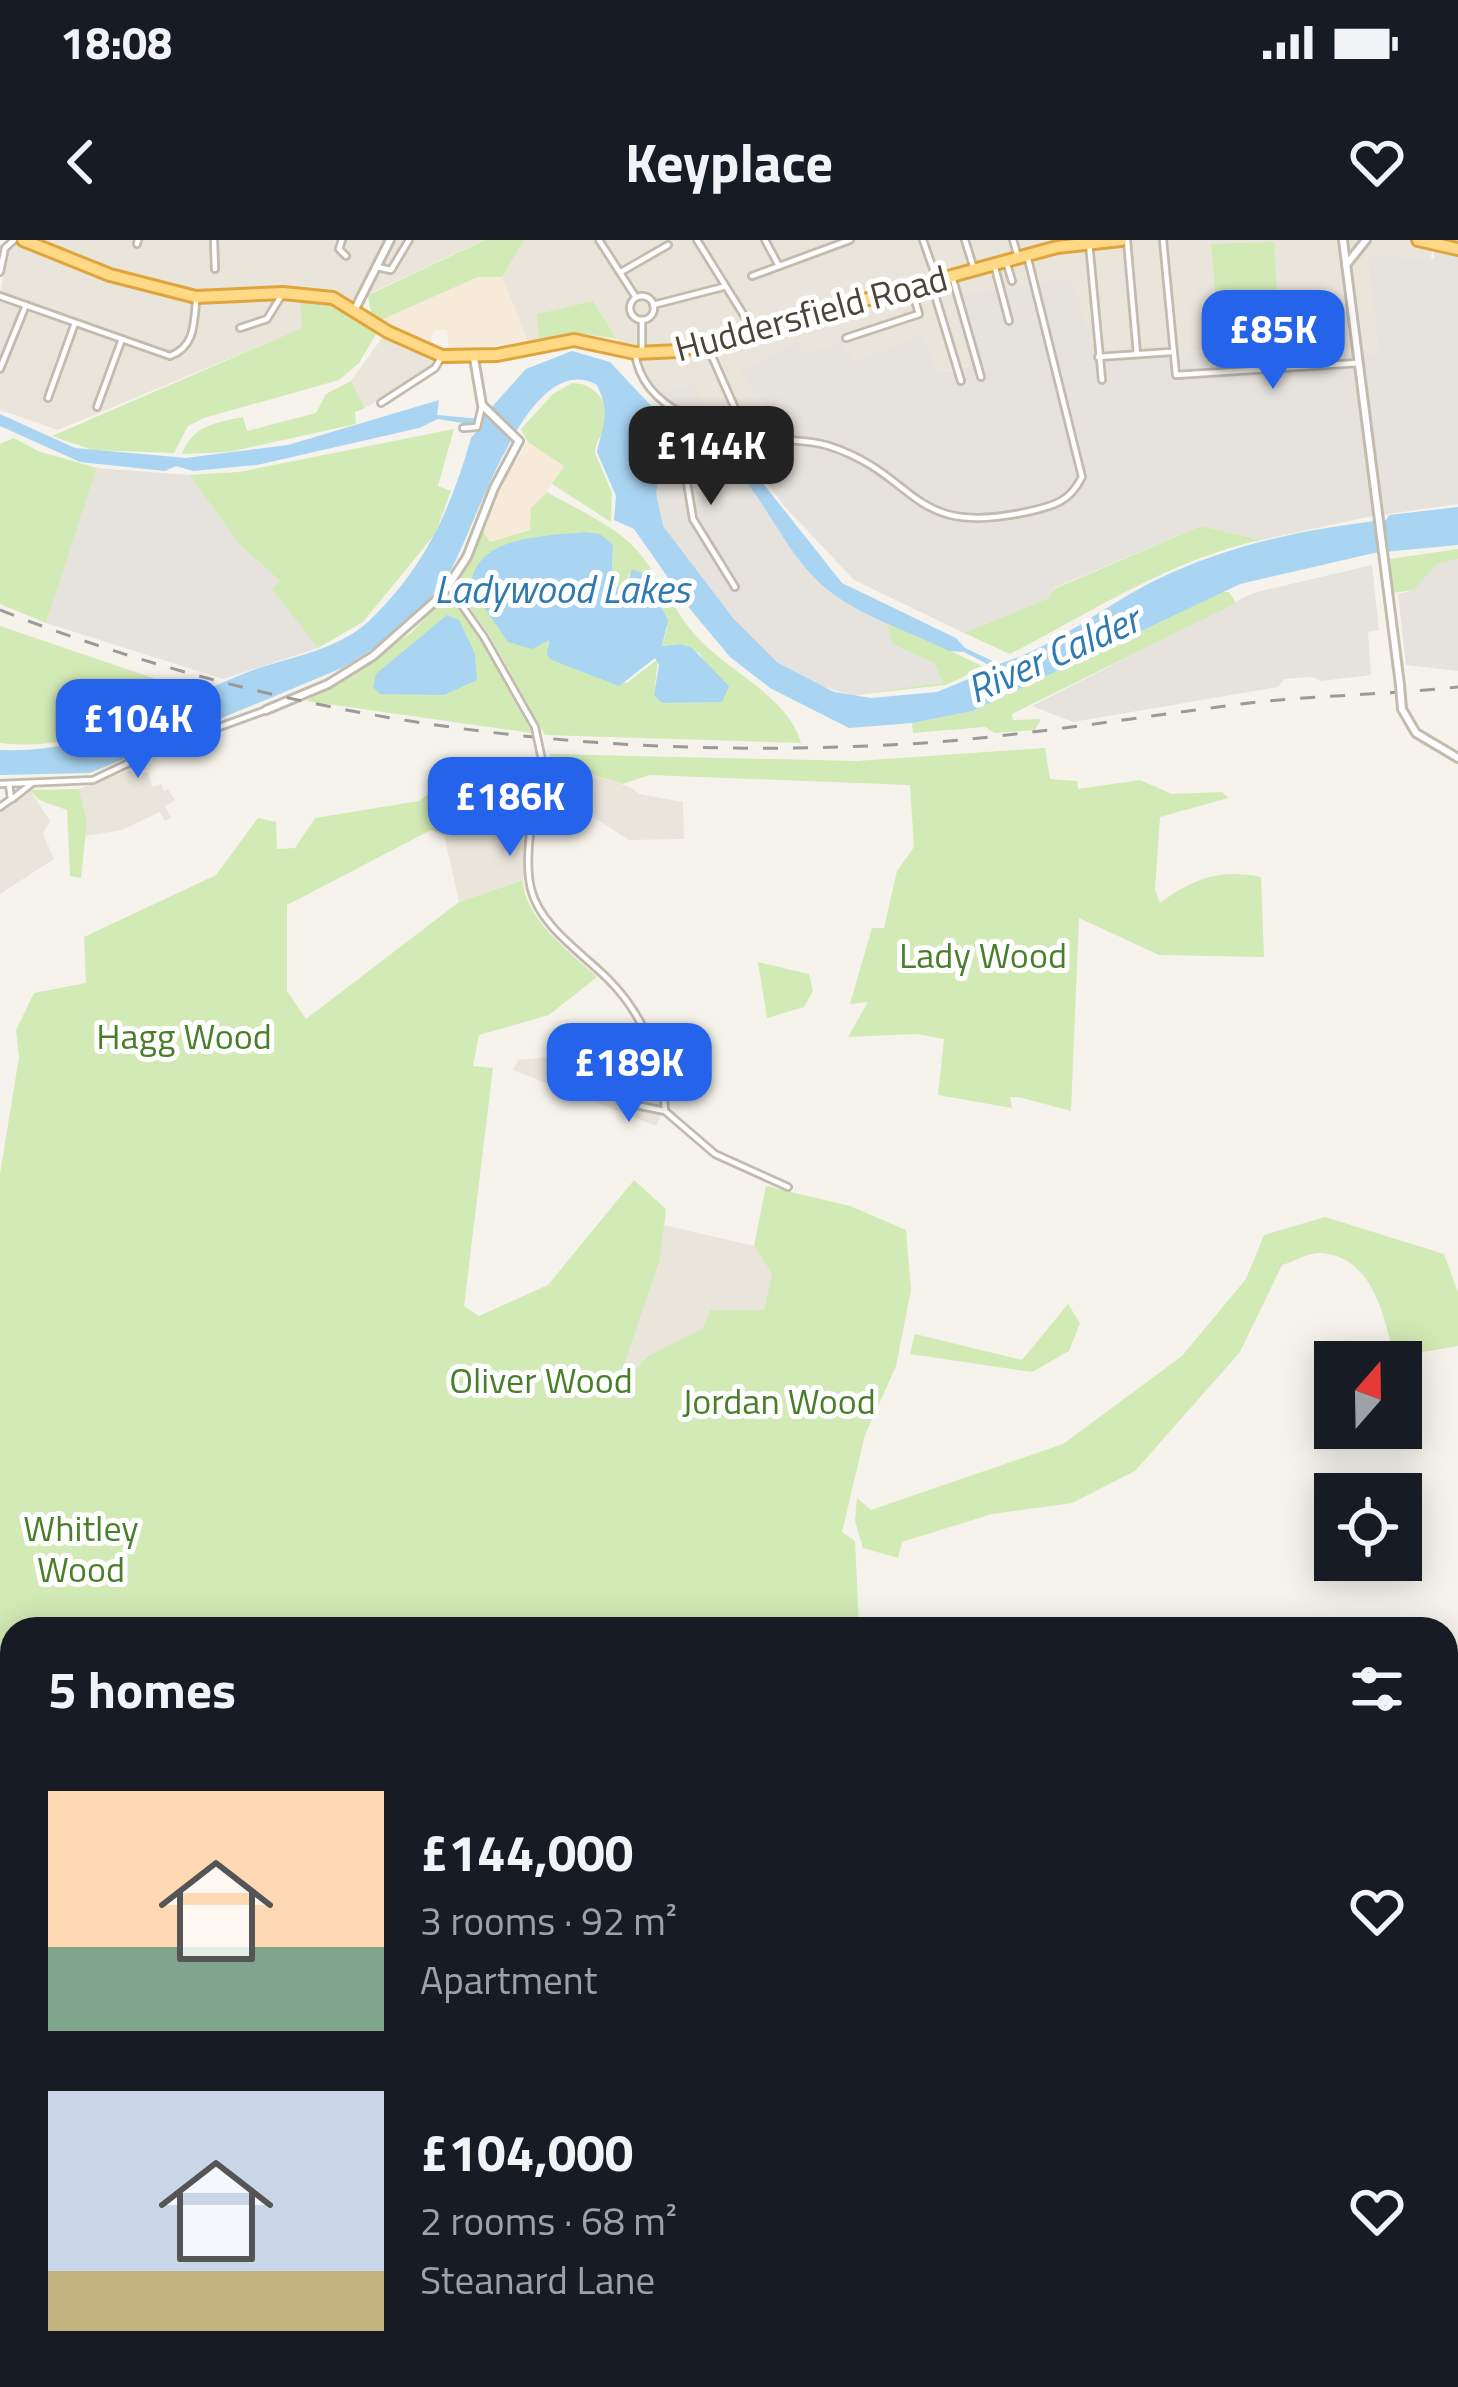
<!DOCTYPE html>
<html lang="en">
<head>
<meta charset="utf-8">
<style>
  :root { --surface:#171b24; --page:#20242c; --text:#f1f3f6; --muted:#9ea1a6; --accent:#2563eb }
  body { margin:0; font-family:"Titillium Web",sans-serif; background:var(--page); color:var(--text); height:100vh; display:flex; flex-direction:column; font-size:45px; white-space:nowrap }
  * { box-sizing:border-box; margin:0 }
  p { font-size:39px; color:var(--muted) }
  .icon { flex:none; width:66px; height:66px; fill:none; stroke:currentColor; stroke-width:2; stroke-linecap:round; stroke-linejoin:round }
  .map { position:relative; flex:1; overflow:hidden }
  .details { position:absolute; left:0px; top:1377px; width:1458px; height:771px; display:flex; flex-direction:column; background:var(--surface); border-radius:36px 36px 0 0; box-shadow:0 6px 30px #0003 }
  .details>* { flex:none }
  .needle { width:78px; rotate:20deg }
  .controls { position:absolute; left:1314px; top:1101px; display:grid; gap:24px }
  .controls a { display:grid; place-items:center; width:108px; height:108px; border-radius:0px; background:var(--surface); box-shadow:0 6px 30px #0003; font-size:60px }
  .price { position:absolute; translate:-50% -102px; padding:0 27px; border-radius:24px; background:var(--accent); color:#fff; font-size:39px; line-height:78px; filter:drop-shadow(0 3px 6px #0008) }
  .price::after { content:''; position:absolute; left:50%; top:72px; width:36px; height:27px; margin-left:-18px; background:inherit; clip-path:polygon(0 0,100% 0,50% 100%) }
  .price.current { background:#222; color:#fff }
  ul { padding:0; list-style:none }
  li { display:flex; align-items:center; gap:36px; height:300px; padding:0 48px }
  li span { display:grid; place-items:center; flex:none; width:336px; height:240px; border-radius:0px; color:#555 }
  li>.icon { margin-inline-start:auto }
  span .icon { width:144px; height:144px; fill:#fffc; stroke-width:1 }
  li b { font-size:51px }
  h2 { display:flex; justify-content:space-between; align-items:center; height:144px; padding:0 48px; font-size:51px }
  .status { display:flex; justify-content:space-between; align-items:center; height:84px; padding:0 60px; background:var(--surface); direction:ltr }
  .status svg { height:33px; fill:currentColor }
  header { display:flex; justify-content:space-between; align-items:center; height:156px; padding:0 48px; background:var(--surface); font-size:54px; font-weight:700 }
  .map>svg:first-child { display:block }
  .residential { fill:#eae5da }
  .commercial { fill:#f7ead8 }
  .industrial { fill:#e6e2dd }
  .green { fill:#d2eab5; fill-rule:evenodd }
  .water { fill:#a9d4f2; fill-rule:evenodd }
  .lines { fill:none; stroke-linecap:round; stroke-linejoin:round }
  .stream { stroke:#a9d4f2; stroke-width:3 }
  .minor-casing { stroke:#c2bbae; stroke-width:10 }
  .tertiary-casing { stroke:#c2bbae; stroke-width:12 }
  .trunk-casing { stroke:#e0a43c; stroke-width:16 }
  .minor { stroke:#fff; stroke-width:4.5 }
  .tertiary { stroke:#fff; stroke-width:6 }
  .trunk { stroke:#ffd985; stroke-width:10 }
  .rail { stroke:#9a9a9a; stroke-width:3; stroke-dasharray:15 15; stroke-linecap:butt }
  .minor-bridge-casing { stroke:#c2bbae; stroke-width:10; stroke-linecap:butt }
  .tertiary-bridge-casing { stroke:#c2bbae; stroke-width:12; stroke-linecap:butt }
  .minor-bridge { stroke:#fff; stroke-width:4.5 }
  .tertiary-bridge { stroke:#fff; stroke-width:6 }
  .labels { text-anchor:middle; stroke-width:10; stroke-linejoin:round; paint-order:stroke }
  .street-label { font-size:36px; fill:#4b4439; stroke:#fff }
  .park-label { font-size:36px; fill:#4a7f2a; stroke:#fff }
  .water-label { font-size:39px; font-style:italic; fill:#2e7ab2; stroke:#fff }
</style>
</head>
<body>
<div class="status"><b>18:08</b><svg viewBox="0 0 49 12"><path d="M0 12V9h3v3zM5 12V6h3v6zM10 12V3h3v9zM15 12V0h3v12zM26 1h20v11H26zM47 4h2v5h-2z"/></svg></div>
<header><svg class="icon" aria-label="back" viewBox="0 0 24 24"><path d="M15 5l-7 7 7 7"/></svg>Keyplace<svg class="icon" aria-label="heart" viewBox="0 0 24 24"><path d="M12 20l-8-8c-3-5 5-10 8-4 3-6 11-1 8 4z"/></svg></header>
<div class="map">
<svg width="1458" height="2147" viewBox="0 0 1458 2147">
  <rect width="100%" height="100%" fill="#f6f3ec"/>
  <g class="residential">
    <polygon points="10,0 484,0 347,64 300,52 303,88 58,190 0,170 0,53"/>
    <polygon points="524,0 1458,0 1458,8 1432,2 1431,19 1367,15 1381,114 1157,111 1095,116 1072,39 963,55 981,122 938,133 921,96 855,122 805,114 798,100 741,132 768,172 750,185 708,175 694,143 660,152 621,105 593,61 538,74 539,99 528,102 502,37"/>
    <polygon points="384,95 433,122 430,128 365,168 351,141"/>
    <polygon points="130,530 134,535 148,532 152,547 161,544 164,551 168,549 175,560 165,566 171,578 165,581 160,572 122,590 85,596 87,581 79,549"/>
    <polygon points="590,534 630,547 639,554 683,562 684,599 629,600 571,563 547,556 547,544 572,555"/>
    <polygon points="536,541 523,640 459,662 444,595"/>
    <polygon points="30,550 50,581 43,594 54,619 0,654 0,572"/>
    <polygon points="649,807 658,831 661,875 656,886 513,830 518,820"/>
    <polygon points="664,985 754,1006 772,1034 764,1071 710,1070 703,1088 648,1116 629,1137 622,1131 660,1020"/>
  </g>
  <g class="commercial">
    <polygon points="478,37 502,37 528,102 449,110 447,90 434,90 429,104 381,80"/>
    <polygon points="528,202 564,226 536,268 530,289 490,302 483,291 499,247"/>
  </g>
  <g class="industrial">
    <polygon points="1434,5 1458,11 1458,264 1368,277 1261,300 1201,286 1054,348 1049,358 964,393 854,340 785,267 723,183 680,170 660,152 695,143 708,175 751,184 768,171 740,132 798,100 805,114 841,104 855,122 921,95 938,133 965,127 981,121 962,55 1072,38 1096,116 1157,111 1380,114 1367,15 1434,19"/>
    <polygon points="669,191 704,201 729,217 812,335 831,353 886,380 892,404 934,423 943,442 854,456 817,445 778,423 733,378 662,287 655,252"/>
    <polygon points="97,228 189,235 240,305 280,341 273,349 318,408 223,439 46,383"/>
    <polygon points="1458,319 1458,431 1406,425 1398,354 1414,350 1437,324"/>
    <polygon points="1372,325 1379,390 1368,392 1371,435 1321,441 1312,437 1284,439 1278,447 1073,482 1032,466 1253,353"/>
  </g>
  <g class="green">
    <polygon points="485,0 524,0 502,37 478,37 381,80 371,74 368,55"/>
    <polygon points="1274,2 1277,55 1216,57 1211,4"/>
    <polygon points="300,58 333,64 376,94 359,123 339,140 204,178 188,186 174,213 93,210 52,196 302,88"/>
    <polygon points="593,61 617,99 584,94 539,99 537,74"/>
    <path d="M351,141l14,27 -10,4 1,12 -127,28 -47,2c11,-29 33,-31 61,-37l4,14 69,-18 10,-19z"/>
    <path d="M572,143c21,0 38,17 33,41 -2,12 -10,16 -10,29l17,40 -1,29 -59,-38 12,-18 -36,-24 -7,-13 32,-35z"/>
    <polygon points="454,189 438,246 451,251 435,294 363,382 318,408 272,349 280,341 240,305 189,235 239,232"/>
    <polygon points="14,198 38,211 97,228 46,383 0,364 0,204"/>
    <path d="M547,252c27,16 65,32 87,55 25,27 39,64 64,91 31,34 91,59 103,105l-256,-8 -55,-99 -35,-49 28,-56 7,11 40,-12 1,-22zM527,299l86,6 -1,21 7,25 7,-4 3,-14 38,55 -5,18 19,-2 19,10 22,48 -60,1 -8,-9 4,-35 -31,24 -80,-36 3,-8 -78,-50c0,-34 28,-42 55,-50z"/>
    <path d="M1201,286l60,14c-90,19 -171,73 -251,114l-46,-21 85,-35 5,-9z"/>
    <polygon points="1458,309 1458,319 1437,324 1414,350 1393,353 1389,319"/>
    <polygon points="1222,352 1229,352 1236,363 1012,474 1013,480 1041,479 1035,490 995,493 985,487 913,493 912,483 973,471"/>
    <polygon points="448,355 480,398 532,493 306,461 411,393"/>
    <polygon points="886,380 984,427 946,445 864,454 943,442 934,423 892,404"/>
    <path d="M0,386l194,66c-68,26 -118,60 -194,51z"/>
    <path d="M1045,508l5,31 27,2 1,8 62,-9 32,14 50,-2 6,6 -68,19 -5,72 5,14c32,-24 60,-35 101,-26l3,80 -105,-2 -80,-37 -8,193 -52,-14h-9l2,11 -74,-13 6,-56 -28,-5 -68,3 20,-35 -18,2 22,-76h12l13,-57 17,-24 -4,-62 -260,-10 -28,9 -31,-10 -8,20 -11,1 -25,-11 3,-30 307,7z"/>
    <path d="M457,532l79,9 -92,54 -13,-5 -144,75v86l19,28 153,-117 64,-22c0,38 48,73 74,97l-48,38 -70,20 -6,31 20,2 -29,238 15,10 69,-31 86,-105 32,29 -6,51 -38,111 6,6 20,-21 55,-28 7,-18h54l8,-36 -18,-28 12,-60 84,20 56,24 5,60 -15,76 -31,69 -23,97 13,9 4,84 -4,4h-843v421l-4,50 -8,1v-927l19,-117 -3,-27 18,-37 52,-10 -2,-46 132,-62 42,-57 18,4 1,27 18,-1 20,-30 104,-17z"/>
    <polygon points="79,549 87,581 81,638 70,636 67,570 39,560 30,550"/>
    <polygon points="758,722 809,734 813,751 804,767 767,778"/>
    <path d="M1325,977l119,37 14,38v54l-64,11c-10,-41 -21,-101 -74,-104 -11,-1 -27,9 -38,12l-42,87 -105,119 -63,32 -80,11 -90,28 -4,16 -35,-10 -8,-27 2,-23 14,12 192,-66 119,-88 64,-77 18,-44z"/>
    <polygon points="1068,1064 1080,1083 1069,1111 1032,1132 910,1114 915,1094 1022,1120"/>
    <polygon points="427,2136 595,2136 590,2143 595,2147 431,2147"/>
    <polygon points="642,2136 965,2136 928,2147 629,2147"/>
  </g>
  <g class="water">
    <path d="M572,111l38,11 61,65 52,6 119,150 114,55 9,10 34,16c54,-16 105,-58 155,-83 73,-36 154,-53 232,-61l3,-5 69,-8v38l-84,8 -134,31 -267,127 -61,12 -63,5 -79,-40 -40,-31 -40,-48 -56,-80 -20,-9 2,-24 -19,-44c6,-29 14,-37 0,-67 -72,-40 -124,155 -151,193 -26,39 -65,67 -104,90l-252,105 -90,2v-25c91,5 161,-43 243,-76 42,-17 91,-21 126,-53 55,-52 82,-112 102,-183l10,-12 -43,-7 -19,9 -162,37 -64,6 -17,-5 -11,5 -85,-9 -80,-36v-12l75,34 111,10 102,-13 151,-45 -2,15 44,4 45,-50zM668,192c86,15 97,102 155,154 33,29 86,45 126,65l15,1 31,16 -58,24 -66,6 -37,-6 -56,-29 -45,-45 -70,-92 -7,-33z"/>
    <path d="M585,292l15,2 13,11 -1,22 7,24 7,-4 6,-18 10,4 26,47 -6,26 19,-2 11,4 37,38 -7,16 -60,1 -8,-8 5,-30 -4,-7 -36,28 -67,-26 -5,-5 2,-15 -17,9 -24,-7 -37,-54c2,-54 75,-51 114,-56z"/>
    <polygon points="447,375 459,380 475,414 477,440 444,455 380,454 373,447 376,434"/>
  </g>
  <g class="lines">
    <g class="stream">
      <polyline points="1446,2062 1458,2051"/>
      <polyline points="664,2147 674,2136"/>
    </g>
    <defs>
      <g id="minor">
        <polyline points="214,0 215,29"/>
        <polyline points="342,0 339,9 346,16"/>
        <polyline points="599,0 635,56"/>
        <polyline points="697,0 753,90"/>
        <polyline points="765,0 779,26"/>
        <polyline points="923,0 937,40"/>
        <polyline points="965,0 974,29"/>
        <polyline points="1013,0 1018,17"/>
        <polyline points="1127,0 1137,114"/>
        <polyline points="1163,0 1176,135 1358,123"/>
        <polyline points="1089,3 1102,140"/>
        <polyline points="137,4 138,0"/>
        <polyline points="1006,21 1012,41"/>
        <polyline points="377,27 391,30 409,0"/>
        <polyline points="995,28 1009,81"/>
        <polyline points="0,32 5,8 14,0"/>
        <polyline points="621,32 668,5"/>
        <polyline points="752,36 850,0"/>
        <polyline points="952,36 981,137"/>
        <polyline points="931,42 961,141"/>
        <circle cx="642" cy="68" r="12"/>
        <path d="M0,56l170,60c25,-9 24,-33 26,-55"/>
        <polyline points="653,65 723,47"/>
        <polyline points="240,88 267,79 283,53"/>
        <polyline points="846,98 919,74 912,50"/>
        <polyline points="707,105 741,182"/>
        <polyline points="642,111 642,80"/>
        <path d="M635,113c8,59 79,77 130,85 21,3 43,1 64,8 92,30 79,93 202,65 25,-6 39,-10 51,-34l-55,-222"/>
        <polyline points="1098,117 1171,112"/>
        <polyline points="0,129 26,65"/>
        <polyline points="48,158 75,83"/>
        <polyline points="381,163 435,128 442,116"/>
        <polyline points="97,167 122,99"/>
        <polyline points="676,175 693,279 735,347"/>
        <polyline points="463,188 477,187 482,166"/>
        <polyline points="449,347 484,397 535,487"/>
        <path d="M542,520c-5,38 -20,91 -11,129 9,37 51,64 77,90 35,35 55,83 57,132l50,43 73,33"/>
        <polyline points="0,544 93,540 156,510 266,470"/>
        <polyline points="12,559 31,544"/>
        <polyline points="0,567 11,559 9,544"/>
        <polyline points="632,860 631,864 665,871"/>
        <polyline points="1446,1676 1458,1683"/>
        <polyline points="1446,1745 1458,1756"/>
        <polyline points="379,2147 408,2136"/>
      </g>
      <g id="tertiary">
        <polyline points="1343,0 1400,445"/>
        <polyline points="1346,25 1366,0"/>
        <polyline points="354,71 390,0"/>
        <polyline points="1402,469 1416,493 1458,518"/>
        <polyline points="266,470 328,444 373,416 442,355 467,317 494,248 519,201 482,165 474,118"/>
        <polyline points="1446,1821 1458,1821"/>
        <polyline points="0,1922 12,1921"/>
      </g>
      <g id="trunk">
        <polyline points="23,0 110,35 196,57 283,53 333,58 388,92 442,116 497,115 574,100 635,113 679,111 1057,7 1121,0"/>
        <polyline points="1418,0 1458,9"/>
      </g>
    </defs>
    <use href="#minor" class="minor-casing"/>
    <use href="#tertiary" class="tertiary-casing"/>
    <use href="#trunk" class="trunk-casing"/>
    <use href="#minor" class="minor"/>
    <use href="#tertiary" class="tertiary"/>
    <use href="#trunk" class="trunk"/>
    <path class="rail" d="M0,370c289,114 599,152 908,134 112,-7 222,-26 333,-40 72,-9 145,-9 217,-17"/>
    <defs>
      <polyline id="minor-bridge" points="535,487 542,520"/>
      <polyline id="tertiary-bridge" points="1400,445 1402,469"/>
    </defs>
    <use href="#minor-bridge" class="minor-bridge-casing"/>
    <use href="#tertiary-bridge" class="tertiary-bridge-casing"/>
    <use href="#minor-bridge" class="minor-bridge"/>
    <use href="#tertiary-bridge" class="tertiary-bridge"/>
  </g>
  <g class="labels">
    <g class="street-label">
      <text transform="translate(811 73) rotate(-15)" y="13">Huddersfield Road</text>
    </g>
    <g class="park-label">
      <text x="983" y="728">Lady Wood</text>
      <text x="184" y="809">Hagg Wood</text>
      <text x="541" y="1153">Oliver Wood</text>
      <text x="779" y="1174">Jordan Wood</text>
      <text x="81" y="1301">Whitley<tspan x="81" dy="41">Wood</tspan></text>
    </g>
    <g class="water-label">
      <text x="562" y="363">Ladywood Lakes</text>
      <text transform="translate(1053 414) rotate(-24)" y="14">River Calder</text>
    </g>
  </g>
</svg>
<div class="controls">
<a><svg class="needle" viewBox="-14 -14 28 28"><path d="M0-13l5 13h-10z" fill="#e53935"/><path d="M0 13l5-13h-10z" fill="#9ea1a6"/></svg></a>
<a><svg class="icon" aria-label="locate" viewBox="0 0 24 24"><circle cx="12" cy="12" r="6"/><path d="M12 2v4M12 18v4M2 12h4M18 12h4"/></svg></a>
</div>
<b class="price" style="left:1273px;top:152px">£85K</b>
<b class="price current" style="left:711px;top:268px">£144K</b>
<b class="price" style="left:138px;top:541px">£104K</b>
<b class="price" style="left:510px;top:619px">£186K</b>
<b class="price" style="left:629px;top:885px">£189K</b>
<section class="details">
<h2>5 homes<svg class="icon" aria-label="filters" viewBox="0 0 24 24"><path d="M4 7h16M4 17h16"/><circle cx="9" cy="7" r="2"/><circle cx="15" cy="17" r="2"/></svg></h2>
<ul>
<li><span style="background:linear-gradient(#ffd9b3 65%,#7fa58c 0)"><svg class="icon" aria-label="home" viewBox="0 0 24 24"><path d="M3 11l9-7 9 7M6 9v11h12V9"/></svg></span><div><b>£144,000</b><p>3 rooms · 92 m²</p><p>Apartment</p></div><svg class="icon" aria-label="heart" viewBox="0 0 24 24"><path d="M12 20l-8-8c-3-5 5-10 8-4 3-6 11-1 8 4z"/></svg></li>
<li><span style="background:linear-gradient(#c9d6e8 75%,#c2b280 0)"><svg class="icon" aria-label="home" viewBox="0 0 24 24"><path d="M3 11l9-7 9 7M6 9v11h12V9"/></svg></span><div><b>£104,000</b><p>2 rooms · 68 m²</p><p>Steanard Lane</p></div><svg class="icon" aria-label="heart" viewBox="0 0 24 24"><path d="M12 20l-8-8c-3-5 5-10 8-4 3-6 11-1 8 4z"/></svg></li>
</ul>
</section>
</div>
</body>
</html>
